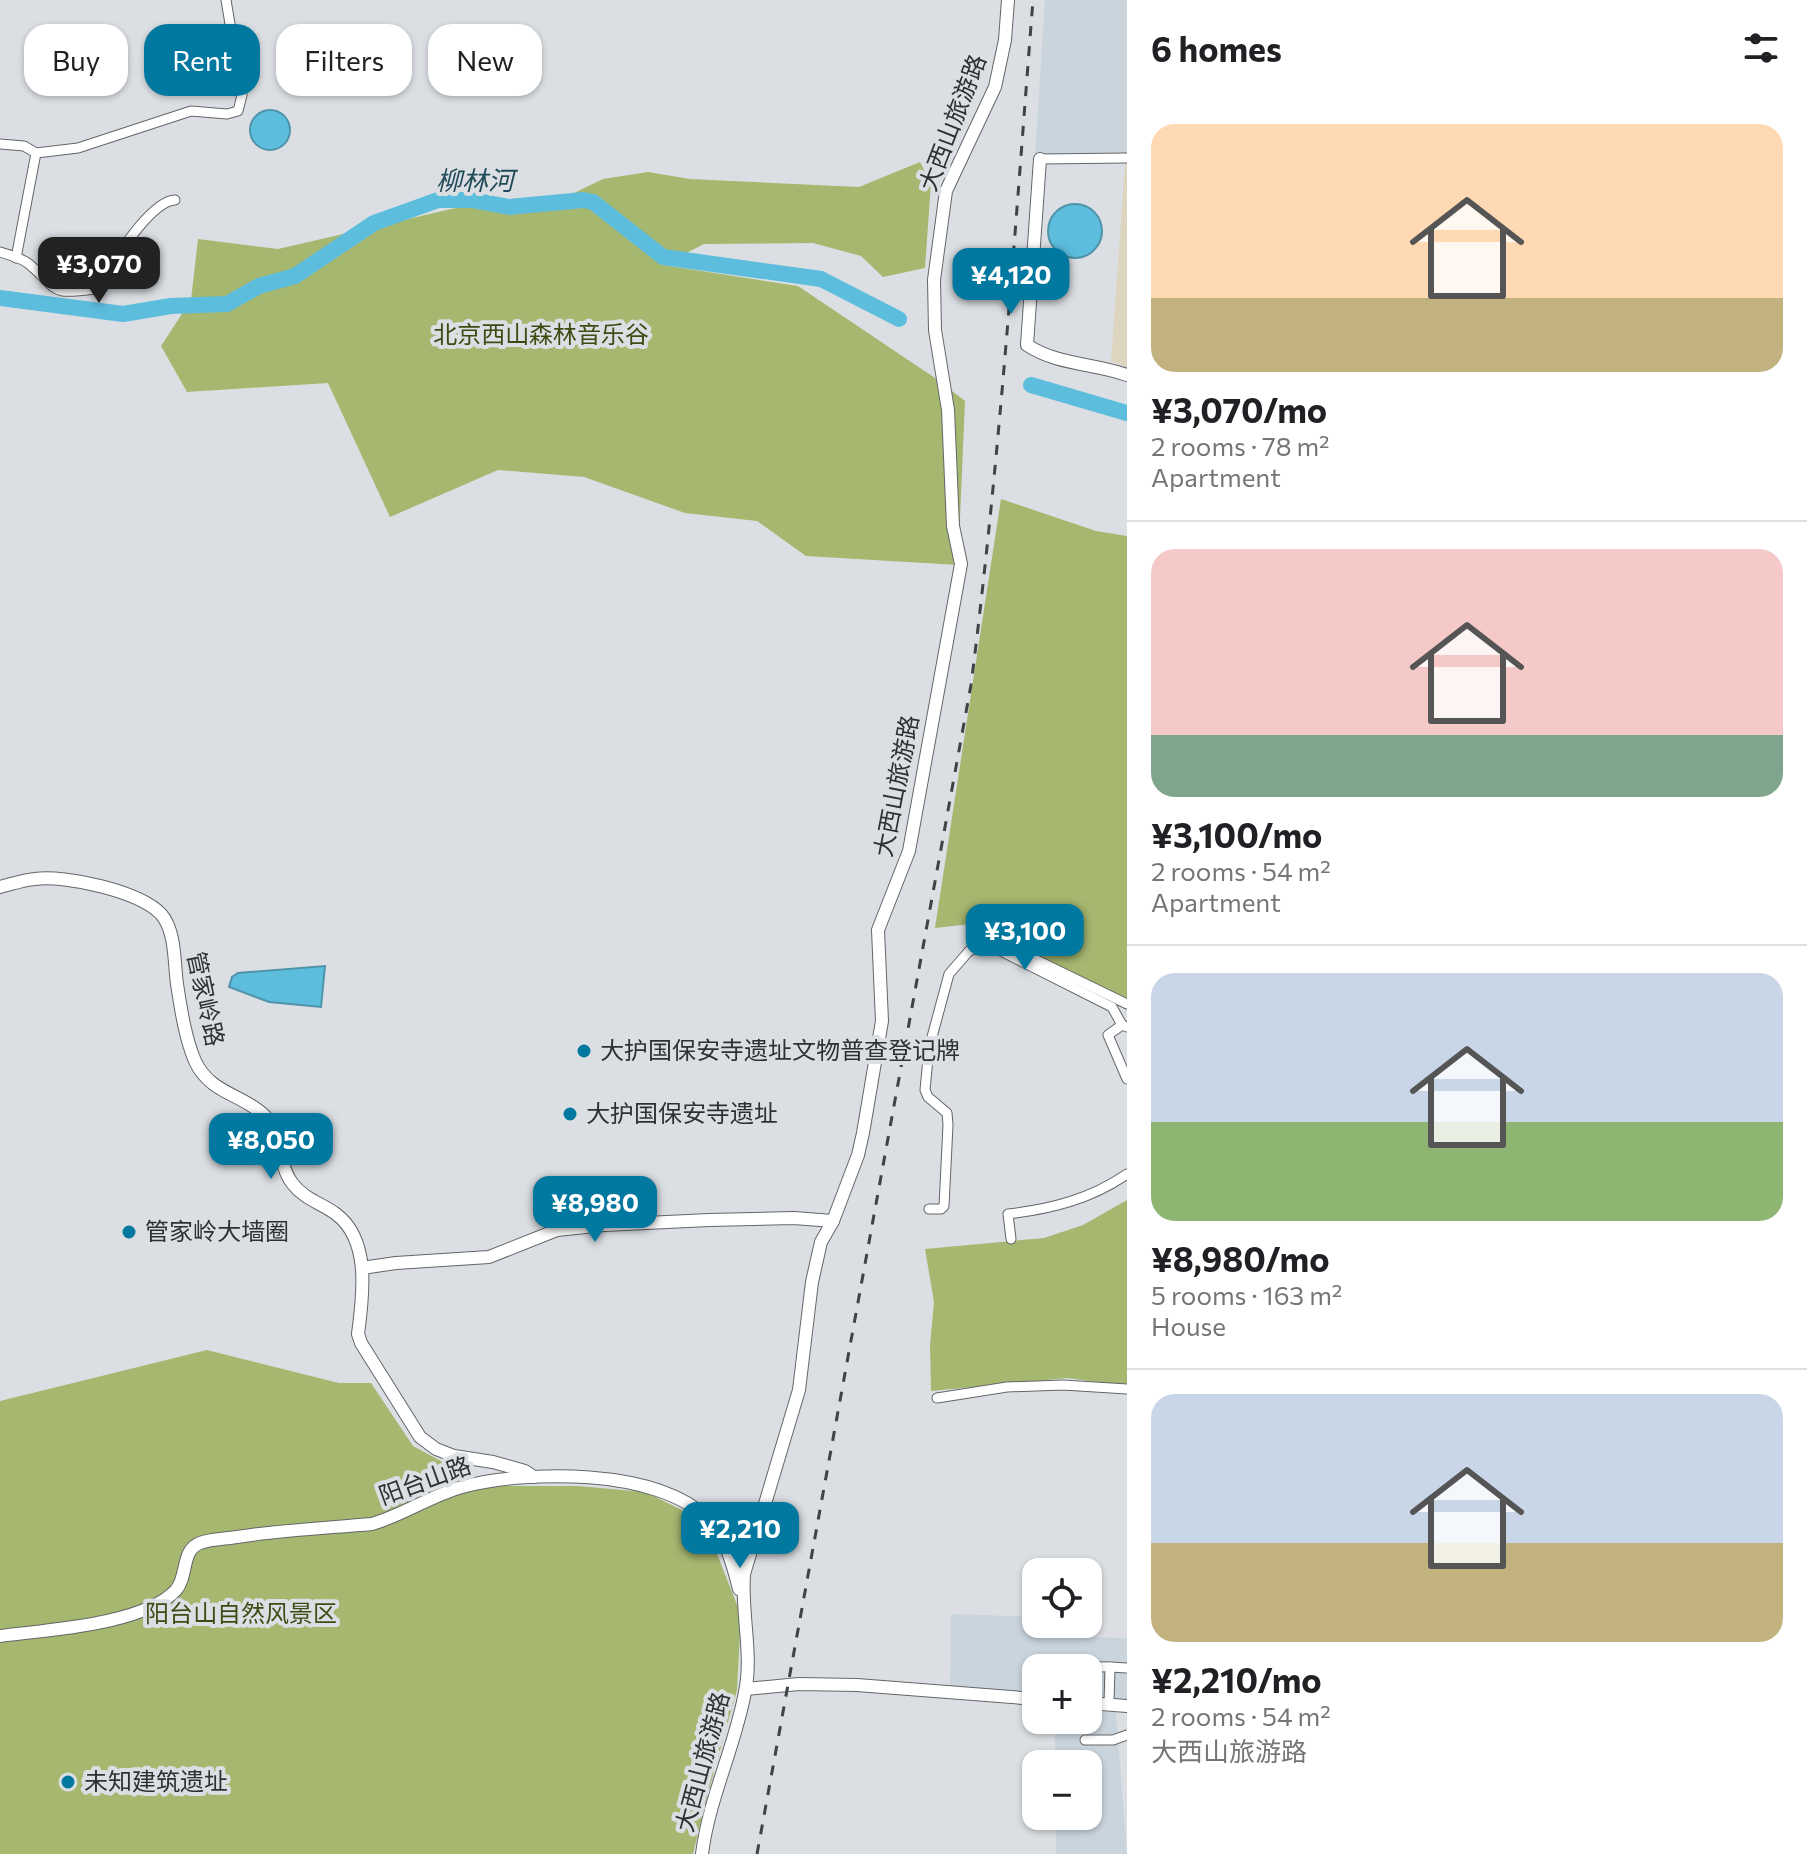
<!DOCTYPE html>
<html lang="en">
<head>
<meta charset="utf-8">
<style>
  :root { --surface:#fff; --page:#f2f2f2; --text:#202124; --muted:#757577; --line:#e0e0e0; --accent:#0078a0 }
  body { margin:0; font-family:Commissioner,"Noto Sans SC",sans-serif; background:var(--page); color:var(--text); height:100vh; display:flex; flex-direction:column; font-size:30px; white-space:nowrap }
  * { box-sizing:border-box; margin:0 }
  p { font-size:26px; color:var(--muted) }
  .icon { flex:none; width:44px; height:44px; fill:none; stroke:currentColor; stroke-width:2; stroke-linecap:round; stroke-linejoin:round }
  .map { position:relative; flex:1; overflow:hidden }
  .panel { display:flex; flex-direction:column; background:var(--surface); width:680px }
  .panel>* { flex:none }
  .top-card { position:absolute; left:24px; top:24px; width:760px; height:72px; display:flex; gap:16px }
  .tools { position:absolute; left:1022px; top:1558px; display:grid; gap:16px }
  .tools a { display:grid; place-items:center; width:80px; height:80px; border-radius:16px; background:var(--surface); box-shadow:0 2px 6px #0004; font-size:40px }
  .price { position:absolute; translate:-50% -68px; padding:0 18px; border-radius:16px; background:var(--accent); color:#fff; font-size:26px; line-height:52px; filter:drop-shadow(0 2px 4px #0008) }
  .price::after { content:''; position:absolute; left:50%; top:48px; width:24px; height:18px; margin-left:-12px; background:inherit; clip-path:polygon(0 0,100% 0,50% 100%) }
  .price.on { background:#222; color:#fff }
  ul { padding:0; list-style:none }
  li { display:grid; align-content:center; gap:16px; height:424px; padding:0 24px }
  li+li { border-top:2px solid var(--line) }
  li span { display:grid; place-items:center; height:248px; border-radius:24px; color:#555 }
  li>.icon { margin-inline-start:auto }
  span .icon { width:144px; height:144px; fill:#fffc; stroke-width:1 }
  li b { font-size:34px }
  h2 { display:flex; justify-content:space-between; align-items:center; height:96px; padding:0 24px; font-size:34px }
  .chip { padding:0 28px; border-radius:24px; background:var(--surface); box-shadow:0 2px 6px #0004; font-size:28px; line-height:72px }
  .chip.on { background:var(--accent); color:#fff }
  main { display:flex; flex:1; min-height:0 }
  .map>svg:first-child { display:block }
  .built { fill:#cad4dd }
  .education { fill:#ddd5bf }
  .green { fill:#a6b770 }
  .water { fill:#5dbddd; stroke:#4f93aa; stroke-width:2 }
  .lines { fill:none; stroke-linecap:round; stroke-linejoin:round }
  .river { stroke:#5dbddd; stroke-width:16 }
  .street-casing { stroke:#636669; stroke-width:11 }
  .secondary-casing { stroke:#636669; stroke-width:14 }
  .street { stroke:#fff; stroke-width:9 }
  .secondary { stroke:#fff; stroke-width:12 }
  .rail { stroke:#404244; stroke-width:3; stroke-dasharray:10 10; stroke-linecap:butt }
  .poi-dot { fill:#0078a0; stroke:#dbdfe3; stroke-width:3 }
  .labels { text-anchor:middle; stroke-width:8; stroke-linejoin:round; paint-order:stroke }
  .street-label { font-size:24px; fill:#2f3032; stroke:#dbdfe3 }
  .park-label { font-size:24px; fill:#3f4a13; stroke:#dbdfe3 }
  .poi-label { font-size:24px; fill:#2f3032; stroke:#dbdfe3; text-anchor:start }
  .water-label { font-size:26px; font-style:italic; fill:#214b59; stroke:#dbdfe3 }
</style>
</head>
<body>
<main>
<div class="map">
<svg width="1127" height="1854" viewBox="0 0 1127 1854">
  <rect width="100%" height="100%" fill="#dbdfe3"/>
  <g class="built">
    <polygon points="1045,0 1127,0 1127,154 1035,155"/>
    <polygon points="951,1614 1036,1617 1038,1637 1127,1638 1127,1700 1088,1698 1088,1668 1036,1668 1036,1693 950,1689"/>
    <polygon points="1088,1711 1116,1712 1127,1854 1056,1854 1056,1816 1088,1816 1088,1764 1055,1764 1055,1720 1088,1720"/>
  </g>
  <polygon class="education" points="1125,164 1127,164 1127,367 1111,361"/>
  <g class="green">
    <polygon points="920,162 931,183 925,268 883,277 861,256 813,243 704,244 663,265 798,286 935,378 965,401 958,565 806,556 757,521 685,513 584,477 498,470 390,517 328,383 187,392 161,346 191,300 198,239 278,249 486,201 572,194 603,179 648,172 690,179 859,187"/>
    <polygon points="1001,499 1096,531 1127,536 1127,1001 971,924 935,928"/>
    <polygon points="1127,1200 1127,1386 1067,1378 931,1391 930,1345 934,1302 925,1249 1044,1238 1083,1225"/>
    <polygon points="207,1350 339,1383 371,1383 413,1446 487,1486 578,1486 645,1492 682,1510 710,1536 741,1615 737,1690 704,1808 693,1854 0,1854 0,1401"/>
  </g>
  <g class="water">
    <circle cx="270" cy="130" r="20"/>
    <circle cx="1075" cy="231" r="27"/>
    <polygon points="325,966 321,1007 269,1002 229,987 232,977 238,973"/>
  </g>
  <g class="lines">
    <g class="river">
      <polyline points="0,298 123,314 171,306 227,304 259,286 295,276 374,223 438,200 472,200 509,207 583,200 593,202 663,257 821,279 899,319"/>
      <polyline points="1031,385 1127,413"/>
    </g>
    <defs>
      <g id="street">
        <polyline points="0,144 24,146 36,153 78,148 191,111 227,114 238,111 242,95 226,0"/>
        <polyline points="1040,159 1127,158"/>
        <path d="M0,252c9,3 22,6 29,12 32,27 19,31 66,25 15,-21 54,-88 80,-89"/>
        <polyline points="16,258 36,153"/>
        <polyline points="989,924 979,932 1127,1004"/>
        <polyline points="1127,1027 1122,1025 1108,1035 1127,1079"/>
        <polyline points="929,1209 941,1209 944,1206 948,1125 947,1113 928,1097 925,1090 929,1048 949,974 969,951 987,944 1112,1007 1122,1025"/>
        <path d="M1011,1239l-3,-25c43,-5 83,-15 119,-40"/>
        <polyline points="937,1398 1007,1387 1063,1385 1127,1389"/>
        <polyline points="1042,1666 1110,1667 1109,1704"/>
        <polyline points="1110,1667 1127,1668"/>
        <polyline points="1085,1740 1113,1740 1127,1735"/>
      </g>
      <g id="secondary">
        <path d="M1040,159l-13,186c30,20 66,18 100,30"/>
        <path d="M0,887c12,-3 23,-7 35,-8 31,-4 104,12 126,35 15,17 13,49 16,70 4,25 8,54 18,77 15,33 48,33 70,55 17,18 13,49 27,67 12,16 29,20 44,31 35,26 27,82 22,120l3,9 59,94 16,12 18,7 39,6 32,9 9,6"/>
        <polyline points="362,1268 396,1263 489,1257 557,1230 604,1225 709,1220 794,1218 833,1221"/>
        <path d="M0,1636c45,-6 144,-11 176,-46 12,-14 5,-40 24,-47 11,-4 25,-4 37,-6 44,-7 90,-9 135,-13 31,-9 58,-28 90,-37 64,-17 194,-19 245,31 18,17 26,47 32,71"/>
        <polyline points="746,1689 799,1684 857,1685 1036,1699"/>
        <polyline points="1088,1703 1127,1706"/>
        <path d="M702,1854c7,-56 33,-107 43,-162 8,-38 -4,-79 -1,-118l55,-184 13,-108 9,-40 12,-21 25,-66 5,-22 19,-112 -4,-91 31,-79 52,-287 -8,-38 -5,-116 -13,-80 -1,-50 12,-89 49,-104 10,-47 3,-40"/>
      </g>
    </defs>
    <use href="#street" class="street-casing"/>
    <use href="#secondary" class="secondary-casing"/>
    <use href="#street" class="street"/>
    <use href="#secondary" class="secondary"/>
    <path class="rail" d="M757,1854l214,-1169c29,-227 44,-456 62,-685"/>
  </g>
  <g class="poi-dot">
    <circle cx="584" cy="1051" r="8"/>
    <circle cx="570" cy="1114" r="8"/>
    <circle cx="129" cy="1232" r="8"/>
    <circle cx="68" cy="1782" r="8"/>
  </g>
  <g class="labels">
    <g class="street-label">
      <text transform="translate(953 123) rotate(-69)" y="8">大西山旅游路</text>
      <text transform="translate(897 786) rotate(-79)" y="8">大西山旅游路</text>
      <text transform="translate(205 999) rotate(78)" y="8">管家岭路</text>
      <text transform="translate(425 1481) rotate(-20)" y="8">阳台山路</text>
      <text transform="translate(703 1762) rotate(-75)" y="8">大西山旅游路</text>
    </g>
    <g class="park-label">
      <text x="541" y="343">北京西山森林音乐谷</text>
      <text x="241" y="1622">阳台山自然风景区</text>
    </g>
    <g class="poi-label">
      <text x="600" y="1059">大护国保安寺遗址文物普查登记牌</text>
      <text x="586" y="1122">大护国保安寺遗址</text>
      <text x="145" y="1240">管家岭大墙圈</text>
      <text x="84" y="1790">未知建筑遗址</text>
    </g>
    <g class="water-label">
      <text x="475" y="190">柳林河</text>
    </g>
  </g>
</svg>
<div class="tools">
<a><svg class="icon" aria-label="locate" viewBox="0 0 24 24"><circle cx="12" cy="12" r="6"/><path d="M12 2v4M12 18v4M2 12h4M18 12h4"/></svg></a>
<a>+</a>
<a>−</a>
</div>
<b class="price on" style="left:99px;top:305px">¥3,070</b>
<b class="price" style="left:1011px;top:316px">¥4,120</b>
<b class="price" style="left:1025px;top:972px">¥3,100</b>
<b class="price" style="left:271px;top:1181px">¥8,050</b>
<b class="price" style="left:595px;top:1244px">¥8,980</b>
<b class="price" style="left:740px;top:1570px">¥2,210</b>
<div class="top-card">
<a class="chip">Buy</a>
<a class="chip on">Rent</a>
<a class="chip">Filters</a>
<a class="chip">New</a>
</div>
</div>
<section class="panel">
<h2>6 homes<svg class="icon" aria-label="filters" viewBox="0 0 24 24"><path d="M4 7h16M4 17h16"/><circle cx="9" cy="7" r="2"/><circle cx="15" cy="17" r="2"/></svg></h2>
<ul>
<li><span style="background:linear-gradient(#ffd9b3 70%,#c2b280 0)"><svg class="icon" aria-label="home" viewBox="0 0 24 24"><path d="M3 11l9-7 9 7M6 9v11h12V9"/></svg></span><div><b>¥3,070/mo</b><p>2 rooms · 78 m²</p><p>Apartment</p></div></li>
<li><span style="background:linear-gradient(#f6c9c9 75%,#7fa58c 0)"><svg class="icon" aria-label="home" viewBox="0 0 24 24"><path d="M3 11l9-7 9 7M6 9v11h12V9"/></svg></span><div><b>¥3,100/mo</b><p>2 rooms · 54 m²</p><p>Apartment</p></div></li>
<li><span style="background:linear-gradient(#c9d6e8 60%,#8fb573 0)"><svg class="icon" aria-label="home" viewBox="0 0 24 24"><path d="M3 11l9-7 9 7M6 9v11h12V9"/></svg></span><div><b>¥8,980/mo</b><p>5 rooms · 163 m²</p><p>House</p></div></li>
<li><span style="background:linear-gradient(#c9d6e8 60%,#c2b280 0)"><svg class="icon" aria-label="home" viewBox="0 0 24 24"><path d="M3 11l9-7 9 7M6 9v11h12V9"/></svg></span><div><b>¥2,210/mo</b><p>2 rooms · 54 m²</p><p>大西山旅游路</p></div></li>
</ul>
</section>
</main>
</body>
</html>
